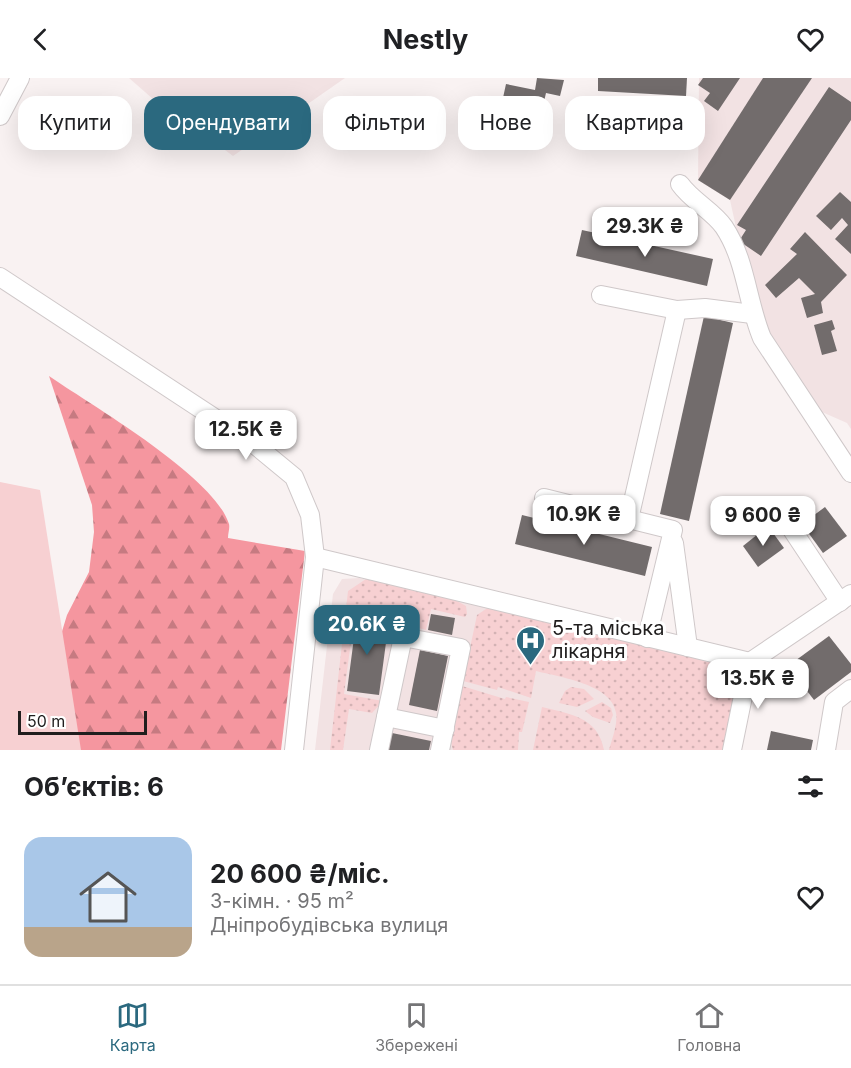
<!DOCTYPE html>
<html lang="uk">
<head>
<meta charset="utf-8">
<style>
  :root { --surface:#fff; --page:#f2f2f2; --text:#202124; --muted:#757577; --line:#e0e0e0; --accent:#2b697f }
  body { margin:0; font-family:Inter,sans-serif; background:var(--page); color:var(--text); height:100vh; display:flex; flex-direction:column; font-size:22px; white-space:nowrap }
  * { box-sizing:border-box; margin:0 }
  p { font-size:20px; color:var(--muted) }
  .icon { flex:none; width:33px; height:33px; fill:none; stroke:currentColor; stroke-width:2; stroke-linecap:round; stroke-linejoin:round }
  .map { position:relative; height:672px; overflow:hidden }
  .sheet { display:flex; flex-direction:column; background:var(--surface); flex:1 }
  .sheet>* { flex:none }
  .top-card { position:absolute; left:18px; top:18px; width:816px; height:54px; display:flex; gap:12px }
  .scale { position:absolute; left:18px; bottom:15px; width:129px; box-sizing:border-box; padding-left:6px; border:3px solid #201e1e; border-top:0; font-size:16px; line-height:21px; white-space:nowrap; color:#201e1e; -webkit-text-stroke:4px #fff; paint-order:stroke }
  .price { position:absolute; translate:-50% -51px; padding:0 14px; border-radius:12px; background:#fff; color:#222; font-size:20px; line-height:39px; filter:drop-shadow(0 2px 3px #0008) }
  .price::after { content:''; position:absolute; left:50%; top:36px; width:18px; height:14px; margin-left:-9px; background:inherit; clip-path:polygon(0 0,100% 0,50% 100%) }
  .price.on { background:var(--accent); color:#fff }
  ul { padding:0; list-style:none }
  li { display:flex; align-items:center; gap:18px; height:150px; padding:0 24px }
  li span { display:grid; place-items:center; flex:none; width:168px; height:120px; border-radius:18px; color:#555 }
  li>.icon { margin-inline-start:auto }
  span .icon { width:72px; height:72px; fill:#fffc; stroke-width:1 }
  li b { font-size:26px }
  h2 { display:flex; justify-content:space-between; align-items:center; height:72px; padding:0 24px; font-size:26px }
  .chip { padding:0 21px; border-radius:18px; background:var(--surface); box-shadow:0 6px 24px #0002; font-size:21px; line-height:54px }
  .chip.on { background:var(--accent); color:#fff }
  header { display:flex; justify-content:space-between; align-items:center; height:78px; padding:0 24px; background:var(--surface); font-size:27px; font-weight:700 }
  .menu { display:flex; justify-content:space-around; align-items:center; height:84px; border-top:2px solid var(--line); background:var(--surface); font-size:16px; color:var(--muted) }
  .menu a { display:grid; justify-items:center; gap:3px }
  .menu .on { color:var(--accent) }
  .map>svg:first-child { display:block }
  .built { fill:#f2e2e3 }
  .grass { fill:url(#grass-dots) }
  .forest { fill:url(#forest-firs) }
  .park { fill:#f7d0d2 }
  .building { fill:#726c6c }
  .lines { fill:none; stroke-linecap:round; stroke-linejoin:round }
  .minor-casing { stroke:#cfc8c9; stroke-width:20 }
  .minor { stroke:#fff; stroke-width:18 }
  .labels { text-anchor:middle; stroke-width:6; stroke-linejoin:round; paint-order:stroke }
  .poi-label { font-size:20px; fill:#201e1e; stroke:#fff; text-anchor:start }
</style>
</head>
<body>
<header><svg class="icon" aria-label="back" viewBox="0 0 24 24"><path d="M15 5l-7 7 7 7"/></svg>Nestly<svg class="icon" aria-label="heart" viewBox="0 0 24 24"><path d="M12 20l-8-8c-3-5 5-10 8-4 3-6 11-1 8 4z"/></svg></header>
<div class="map">
<svg width="851" height="672" viewBox="0 0 851 672">
  <defs>
    <pattern id="grass-dots" width="8" height="8" patternUnits="userSpaceOnUse" patternTransform="scale(1.5)"><rect width="8" height="8" fill="#f7d0d2"/><path d="M2 2h.1M6 6h.1" fill="none" stroke="#d3b2b4" stroke-width="1.8" stroke-linecap="round"/></pattern>
    <pattern id="forest-firs" width="22" height="20" patternUnits="userSpaceOnUse" patternTransform="scale(1.5)"><rect width="22" height="20" fill="#f5969f"/><path d="M5 1l3.5 6h-7zM16 11l3.5 6h-7z" fill="#c67a81"/></pattern>
  </defs>
  <rect width="100%" height="100%" fill="#f9f2f2"/>
  <g class="built">
    <polygon points="129,0 345,0 233,78 225,72 209,70"/>
    <polygon points="699,0 851,0 851,351 847,345 822,334 771,259 739,163 730,122 698,102"/>
    <polygon points="359,500 733,584 726,672 315,672 333,516 342,501"/>
  </g>
  <g class="grass">
    <polygon points="366,501 455,522 466,528 467,536 465,539 431,531 426,552 416,549 409,533 381,527 372,535 355,533 344,616 383,623 372,635 349,631 343,672 330,672 348,513"/>
    <path d="M489,529l251,61 -14,82h-117c3,-11 9,-26 7,-37 -4,-29 -57,-36 -80,-42l-5,27 -33,-11 -1,3 -34,-9 14,-66z"/>
    <polygon points="462,608 505,621 506,619 529,624 522,654 519,654 518,672 453,672 450,660"/>
    <polygon points="571,609 584,611 594,621 577,629 559,625 565,613"/>
    <polygon points="602,624 611,630 613,637 610,645 593,639 585,633"/>
    <path d="M542,629c28,7 56,10 62,43h-71z"/>
  </g>
  <path class="forest" d="M49,298c42,29 165,100 180,148 1,4 -1,9 -1,14l77,13 -24,199h-232l1,-79 17,-56 22,-43 5,-40 -2,-27z"/>
  <polygon class="park" points="0,404 40,412 81,672 0,672"/>
  <g class="building">
    <polygon points="537,0 564,2 560,18 546,15 542,32 551,34 546,58 506,49 510,31 501,29 506,6 535,12"/>
    <polygon points="598,0 687,0 686,18 598,13"/>
    <polygon points="703,0 740,0 718,33 704,23 710,15 698,7"/>
    <polygon points="763,0 812,0 730,122 698,102"/>
    <polygon points="829,9 851,24 851,42 761,178 739,163 746,152 737,147"/>
    <polygon points="840,114 851,124 851,176 835,161 848,147 842,140 831,152 816,138"/>
    <polygon points="582,152 713,181 707,208 576,178"/>
    <polygon points="805,154 847,197 821,224 823,235 807,240 801,220 815,216 799,200 776,220 765,207 797,176 790,171"/>
    <polygon points="704,238 733,245 689,443 660,436"/>
    <polygon points="832,242 835,251 831,253 837,273 822,277 814,247"/>
    <polygon points="825,429 847,458 823,475 802,446"/>
    <polygon points="522,437 652,469 645,498 515,466"/>
    <polygon points="768,448 784,470 758,489 743,468"/>
    <polygon points="431,536 455,540 452,557 428,552"/>
    <polygon points="357,537 382,540 380,556 387,557 379,617 347,613"/>
    <polygon points="829,558 851,586 851,594 814,622 788,588"/>
    <polygon points="420,572 448,578 437,633 409,627"/>
    <polygon points="771,653 813,662 811,672 767,672"/>
    <polygon points="392,655 431,663 429,672 388,672"/>
  </g>
  <g class="lines">
    <defs>
      <g id="minor">
        <polyline points="0,38 20,0"/>
        <path d="M680,106c12,17 33,27 44,43 22,33 23,75 38,111l89,135"/>
        <polyline points="0,199 254,366 294,399 310,437 315,479 294,672"/>
        <polyline points="601,217 677,232 629,441"/>
        <polyline points="677,232 705,230 752,236"/>
        <polyline points="544,420 673,452 647,560"/>
        <polyline points="781,435 840,524"/>
        <polyline points="674,465 688,569"/>
        <polyline points="315,479 750,584"/>
        <polyline points="750,584 851,516"/>
        <polyline points="386,639 445,651"/>
        <polyline points="379,672 403,559 461,570 440,672"/>
        <polyline points="732,672 750,584"/>
        <polyline points="826,672 834,624 851,611"/>
      </g>
    </defs>
    <use href="#minor" class="minor-casing"/>
    <use href="#minor" class="minor"/>
  </g>
  <defs>
    <symbol id="hospital-pin" viewBox="-11 -11 22 30"><path d="M0 17L-7.5 6A9.5 9.5 0 1 1 7.5 6Z" fill="#2b697f" stroke="#fff"/><path d="M-5-5h3v3.5h4V-5h3V5h-3V1.5h-4V5h-3Z" fill="#fff"/></symbol>
  </defs>
  <g fill-rule="evenodd">
    <use href="#hospital-pin" x="514" y="546" width="33" height="45"/>
  </g>
  <g class="labels">
    <g class="poi-label">
      <text x="552" y="557">5-та міська<tspan x="552" dy="23">лікарня</tspan></text>
    </g>
  </g>
</svg>
<div class="scale">50 m</div>
<b class="price" style="left:645px;top:180px">29.3K ₴</b>
<b class="price" style="left:246px;top:383px">12.5K ₴</b>
<b class="price" style="left:584px;top:468px">10.9K ₴</b>
<b class="price" style="left:763px;top:469px">9 600 ₴</b>
<b class="price on" style="left:367px;top:578px">20.6K ₴</b>
<b class="price" style="left:758px;top:632px">13.5K ₴</b>
<div class="top-card">
<a class="chip">Купити</a>
<a class="chip on">Орендувати</a>
<a class="chip">Фільтри</a>
<a class="chip">Нове</a>
<a class="chip">Квартира</a>
</div>
</div>
<section class="sheet">
<h2>Об’єктів: 6<svg class="icon" aria-label="filters" viewBox="0 0 24 24"><path d="M4 7h16M4 17h16"/><circle cx="9" cy="7" r="2"/><circle cx="15" cy="17" r="2"/></svg></h2>
<ul>
<li><span style="background:linear-gradient(#a9c7e8 75%,#b9a48a 0)"><svg class="icon" aria-label="home" viewBox="0 0 24 24"><path d="M3 11l9-7 9 7M6 9v11h12V9"/></svg></span><div><b>20 600 ₴/міс.</b><p>3-кімн. · 95 m²</p><p>Дніпробудівська вулиця</p></div><svg class="icon" aria-label="heart" viewBox="0 0 24 24"><path d="M12 20l-8-8c-3-5 5-10 8-4 3-6 11-1 8 4z"/></svg></li>
</ul>
</section>
<nav class="menu">
<a class="on"><svg class="icon" aria-label="map" viewBox="0 0 24 24"><path d="M3 6l6-2 6 2 6-2v14l-6 2-6-2-6 2zM9 4v14M15 6v14"/></svg>Карта</a>
<a><svg class="icon" aria-label="saved" viewBox="0 0 24 24"><path d="M7 4h10v16l-5-4-5 4z"/></svg>Збережені</a>
<a><svg class="icon" aria-label="home" viewBox="0 0 24 24"><path d="M3 11l9-7 9 7M6 9v11h12V9"/></svg>Головна</a>
</nav>
</body>
</html>
